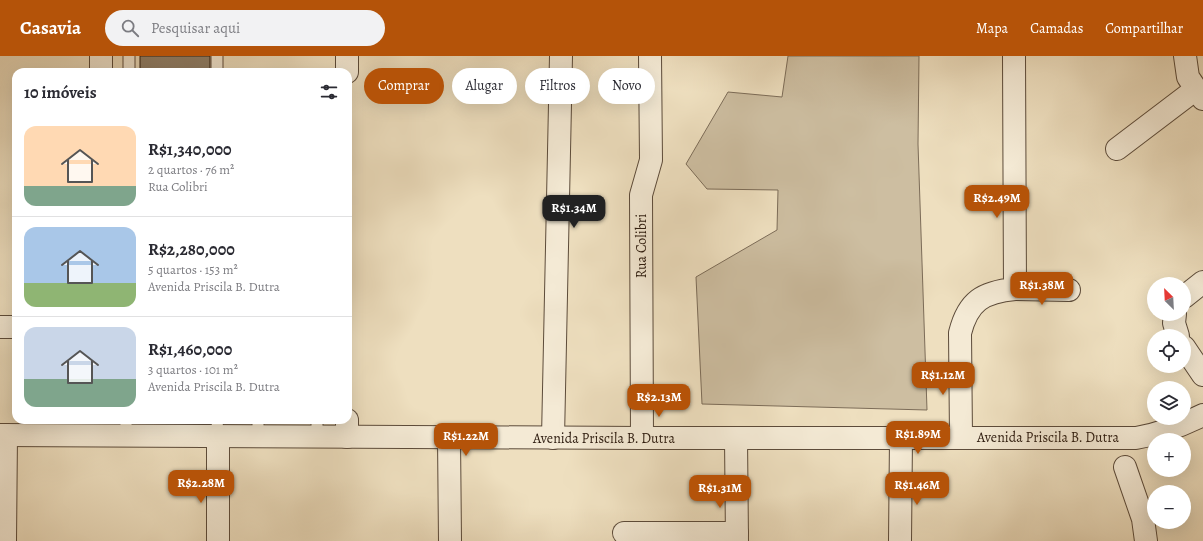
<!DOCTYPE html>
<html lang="pt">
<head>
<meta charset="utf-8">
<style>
  :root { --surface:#fff; --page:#f2f2f3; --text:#2b2b33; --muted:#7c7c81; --line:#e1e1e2; --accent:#b45309 }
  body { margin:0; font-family:Alegreya,serif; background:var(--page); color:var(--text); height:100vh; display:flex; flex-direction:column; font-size:15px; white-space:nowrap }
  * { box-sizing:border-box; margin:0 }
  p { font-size:13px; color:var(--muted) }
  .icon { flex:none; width:22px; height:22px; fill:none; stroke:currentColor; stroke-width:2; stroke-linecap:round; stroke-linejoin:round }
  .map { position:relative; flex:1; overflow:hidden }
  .drawer { position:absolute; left:12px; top:12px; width:340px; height:356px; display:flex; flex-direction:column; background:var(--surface); border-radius:12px; box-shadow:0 4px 16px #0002 }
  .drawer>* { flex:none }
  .banner { position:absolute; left:364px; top:12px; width:380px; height:36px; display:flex; gap:8px }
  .needle { width:26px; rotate:336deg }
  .controls { position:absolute; left:1147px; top:221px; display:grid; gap:8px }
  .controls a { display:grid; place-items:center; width:44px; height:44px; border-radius:50%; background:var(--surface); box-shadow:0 4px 16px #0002; font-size:20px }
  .price { position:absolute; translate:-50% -34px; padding:0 9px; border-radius:8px; background:var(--accent); color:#fff; font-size:13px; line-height:26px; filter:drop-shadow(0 1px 2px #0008) }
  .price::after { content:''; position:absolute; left:50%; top:24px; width:12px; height:9px; margin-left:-6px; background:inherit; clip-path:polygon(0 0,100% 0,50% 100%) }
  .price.on { background:#222; color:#fff }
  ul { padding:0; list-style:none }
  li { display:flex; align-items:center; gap:12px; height:100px; padding:0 12px }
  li+li { border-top:1px solid var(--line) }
  li span { display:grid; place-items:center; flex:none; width:112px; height:80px; border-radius:12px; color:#555 }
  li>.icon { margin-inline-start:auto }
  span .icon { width:48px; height:48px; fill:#fffc; stroke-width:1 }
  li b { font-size:17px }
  h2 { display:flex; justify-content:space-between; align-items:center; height:48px; padding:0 12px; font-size:17px }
  .pill { padding:0 14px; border-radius:18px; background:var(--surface); box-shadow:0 4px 16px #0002; font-size:14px; line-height:36px }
  .pill.on { background:var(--accent); color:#fff }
  header { display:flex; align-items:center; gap:24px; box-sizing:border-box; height:56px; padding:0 20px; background:var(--accent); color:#fff }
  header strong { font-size:19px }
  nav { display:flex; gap:22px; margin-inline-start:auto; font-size:14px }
  .search { width:280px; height:36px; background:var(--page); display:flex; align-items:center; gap:10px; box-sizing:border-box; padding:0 14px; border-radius:22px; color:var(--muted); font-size:15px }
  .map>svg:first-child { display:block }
  .green { fill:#cdbea1; stroke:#7c6c58 }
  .building { fill:#90806a; stroke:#2b1a0e }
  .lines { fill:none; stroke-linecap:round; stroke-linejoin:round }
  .service-casing { stroke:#5c4b3a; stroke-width:13 }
  .minor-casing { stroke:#5c4b3a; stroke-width:24 }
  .tertiary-casing { stroke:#5c4b3a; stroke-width:24 }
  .service { stroke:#f4ead5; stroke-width:11 }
  .minor { stroke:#f4ead5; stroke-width:22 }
  .tertiary { stroke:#f4ead5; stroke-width:22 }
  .labels { text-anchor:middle; stroke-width:3.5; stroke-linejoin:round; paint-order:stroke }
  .street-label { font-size:14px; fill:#2b1a0e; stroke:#f4ead5 }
</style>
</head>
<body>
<header>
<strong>Casavia</strong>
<div class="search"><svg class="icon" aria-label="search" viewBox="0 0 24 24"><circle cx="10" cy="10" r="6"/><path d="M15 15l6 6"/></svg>Pesquisar aqui</div>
<nav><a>Mapa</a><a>Camadas</a><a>Compartilhar</a></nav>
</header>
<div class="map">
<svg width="1203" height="485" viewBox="0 0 1203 485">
  <rect width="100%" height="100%" fill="#eedfbf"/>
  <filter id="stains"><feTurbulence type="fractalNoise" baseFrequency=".005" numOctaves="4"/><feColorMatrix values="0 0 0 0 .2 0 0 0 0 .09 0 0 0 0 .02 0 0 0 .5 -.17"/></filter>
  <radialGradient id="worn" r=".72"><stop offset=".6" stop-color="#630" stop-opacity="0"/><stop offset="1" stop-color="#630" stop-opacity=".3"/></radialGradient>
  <polygon class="green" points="788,0 919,0 918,88 927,354 702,348 696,221 777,174 778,134 707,133 686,108 728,36 782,41"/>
  <rect class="building" x="140" y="0" width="70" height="16"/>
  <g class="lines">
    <defs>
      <g id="service">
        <polyline points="217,0 217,16"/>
        <polyline points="129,16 129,0"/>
        <polyline points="217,364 218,380"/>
        <polyline points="126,379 126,364"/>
        <polyline points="258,380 258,364"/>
        <polyline points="317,382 317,364"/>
      </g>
      <g id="minor">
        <polyline points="347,0 347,16"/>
        <polyline points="1185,0 1188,21 1196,33"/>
        <polyline points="101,16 101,0"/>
        <polyline points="1117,93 1196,33 1203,43"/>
        <polyline points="1015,233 1069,234"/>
        <polyline points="1184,241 1203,226"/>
        <polyline points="1175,258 1174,267 1178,280"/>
        <polyline points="0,271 16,271"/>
        <polyline points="1184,291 1203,319"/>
        <polyline points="347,364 347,381"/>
        <polyline points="218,380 218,485"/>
        <path d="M961,381l-1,-104c8,-32 23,-41 55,-44l-1,-233"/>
        <polyline points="449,382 450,485"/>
        <polyline points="553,382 561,0"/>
        <polyline points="642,382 641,139 651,104 650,0"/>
        <polyline points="736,382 737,485"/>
        <polyline points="1125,411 1143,463 1146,485"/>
        <polyline points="624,477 737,477"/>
        <polyline points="5,485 6,379"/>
        <polyline points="900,485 901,382"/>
      </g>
      <path id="tertiary" d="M0,379l642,3h494c24,-4 45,-12 67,-23"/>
    </defs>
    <use href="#service" class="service-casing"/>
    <use href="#minor" class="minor-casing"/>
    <use href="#tertiary" class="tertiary-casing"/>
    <use href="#service" class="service"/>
    <use href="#minor" class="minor"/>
    <use href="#tertiary" class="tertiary"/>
  </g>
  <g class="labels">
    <g class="street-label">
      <text transform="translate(641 190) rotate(-90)" y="5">Rua Colibri</text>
      <text x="1048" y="386">Avenida Priscila B. Dutra</text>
      <text x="604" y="387">Avenida Priscila B. Dutra</text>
    </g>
  </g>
  <rect width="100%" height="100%" filter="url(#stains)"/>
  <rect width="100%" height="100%" fill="url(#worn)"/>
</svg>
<div class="controls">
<a><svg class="needle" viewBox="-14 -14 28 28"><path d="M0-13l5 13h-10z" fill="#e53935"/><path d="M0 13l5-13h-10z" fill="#7c7c81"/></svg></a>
<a><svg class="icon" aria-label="locate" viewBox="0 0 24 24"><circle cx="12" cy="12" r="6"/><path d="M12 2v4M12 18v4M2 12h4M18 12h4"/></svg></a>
<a><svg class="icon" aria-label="layers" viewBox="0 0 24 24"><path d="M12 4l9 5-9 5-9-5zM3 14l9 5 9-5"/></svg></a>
<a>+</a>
<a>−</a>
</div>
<b class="price" style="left:997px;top:163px">R$2.49M</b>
<b class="price on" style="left:574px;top:173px">R$1.34M</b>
<b class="price" style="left:1042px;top:250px">R$1.38M</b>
<b class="price" style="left:943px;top:340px">R$1.12M</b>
<b class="price" style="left:659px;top:362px">R$2.13M</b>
<b class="price" style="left:918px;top:399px">R$1.89M</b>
<b class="price" style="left:466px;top:401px">R$1.22M</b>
<b class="price" style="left:201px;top:448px">R$2.28M</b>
<b class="price" style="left:917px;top:450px">R$1.46M</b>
<b class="price" style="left:720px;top:453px">R$1.31M</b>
<div class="banner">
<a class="pill on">Comprar</a>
<a class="pill">Alugar</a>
<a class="pill">Filtros</a>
<a class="pill">Novo</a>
</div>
<section class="drawer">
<h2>10 imóveis<svg class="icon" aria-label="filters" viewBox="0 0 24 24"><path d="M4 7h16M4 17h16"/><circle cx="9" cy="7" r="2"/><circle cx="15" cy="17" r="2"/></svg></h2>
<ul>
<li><span style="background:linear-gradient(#ffd9b3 75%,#7fa58c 0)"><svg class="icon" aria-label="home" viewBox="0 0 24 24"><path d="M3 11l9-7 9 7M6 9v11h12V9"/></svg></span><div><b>R$1,340,000</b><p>2 quartos · 76 m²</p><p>Rua Colibri</p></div></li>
<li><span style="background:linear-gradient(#a9c7e8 70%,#8fb573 0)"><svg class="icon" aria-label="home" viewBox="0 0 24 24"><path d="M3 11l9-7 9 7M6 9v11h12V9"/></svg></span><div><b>R$2,280,000</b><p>5 quartos · 153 m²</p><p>Avenida Priscila B. Dutra</p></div></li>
<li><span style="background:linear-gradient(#c9d6e8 65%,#7fa58c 0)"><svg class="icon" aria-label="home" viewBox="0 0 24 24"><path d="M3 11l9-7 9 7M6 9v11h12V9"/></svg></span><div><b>R$1,460,000</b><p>3 quartos · 101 m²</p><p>Avenida Priscila B. Dutra</p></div></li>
</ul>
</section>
</div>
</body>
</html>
